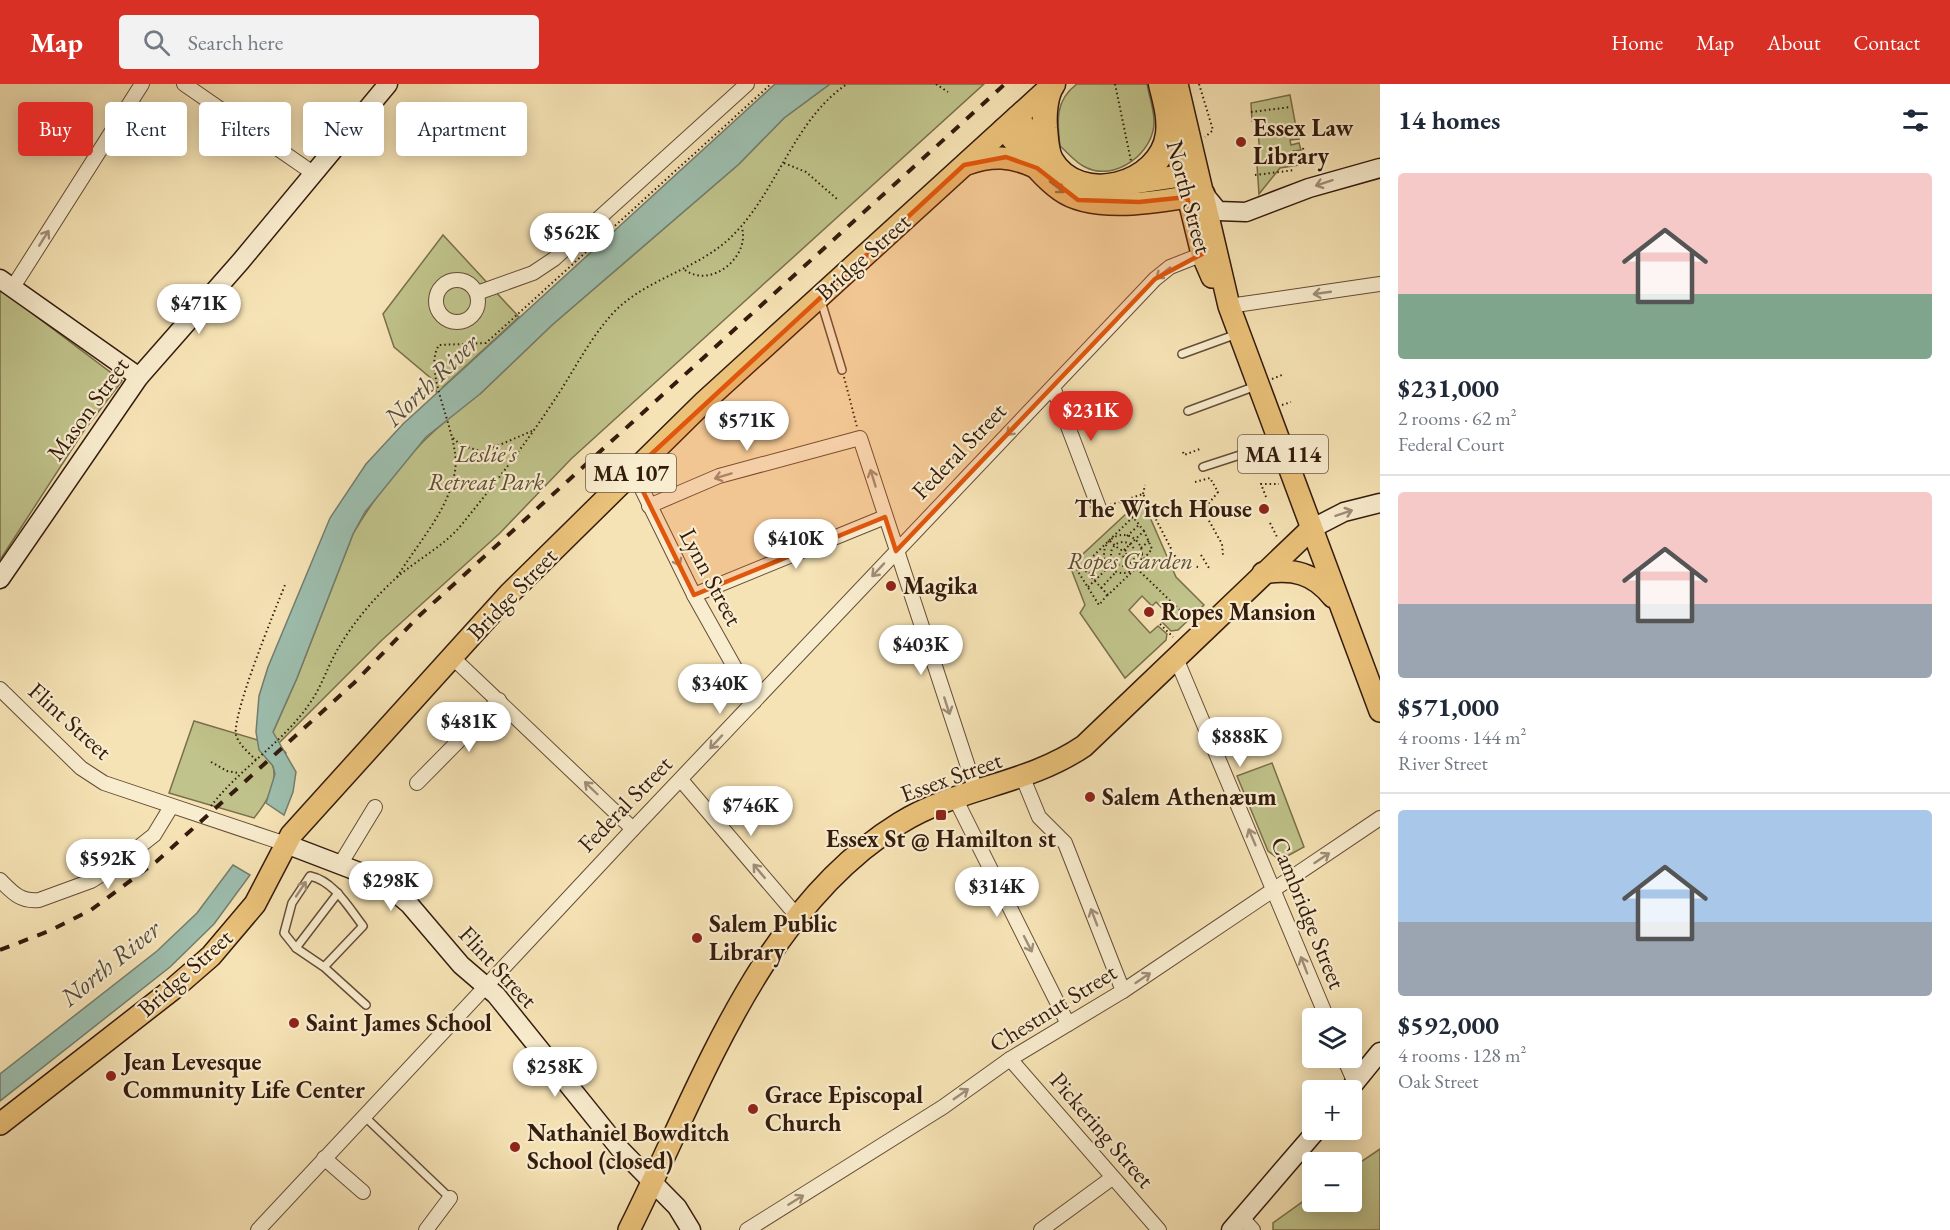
<!DOCTYPE html>
<html lang="en">
<head>
<meta charset="utf-8">
<style>
  :root { --surface:#fff; --page:#f2f2f3; --text:#1f2937; --muted:#747a83; --line:#e0e1e3; --accent:#d93025 }
  body { margin:0; font-family:"EB Garamond",serif; background:var(--page); color:var(--text); height:100vh; display:flex; flex-direction:column; font-size:22px; white-space:nowrap }
  * { box-sizing:border-box; margin:0 }
  p { font-size:20px; color:var(--muted) }
  .icon { flex:none; width:33px; height:33px; fill:none; stroke:currentColor; stroke-width:2; stroke-linecap:round; stroke-linejoin:round }
  .map { position:relative; flex:1; overflow:hidden }
  .side { display:flex; flex-direction:column; background:var(--surface); width:570px }
  .side>* { flex:none }
  .top-card { position:absolute; left:18px; top:18px; width:570px; height:54px; display:flex; gap:12px }
  .tools { position:absolute; left:1302px; top:924px; display:grid; gap:12px }
  .tools a { display:grid; place-items:center; width:60px; height:60px; border-radius:6px; background:var(--surface); box-shadow:0 3px 15px #0003; font-size:30px }
  .price { position:absolute; translate:-50% -51px; padding:0 14px; border-radius:21px; background:#fff; color:#222; font-size:20px; line-height:39px; filter:drop-shadow(0 2px 3px #0008) }
  .price::after { content:''; position:absolute; left:50%; top:36px; width:18px; height:14px; margin-left:-9px; background:inherit; clip-path:polygon(0 0,100% 0,50% 100%) }
  .price.current { background:var(--accent); color:#fff }
  ul { padding:0; list-style:none }
  li { display:grid; align-content:center; gap:12px; height:318px; padding:0 18px }
  li+li { border-top:2px solid var(--line) }
  li span { display:grid; place-items:center; height:186px; border-radius:6px; color:#555 }
  li>.icon { margin-inline-start:auto }
  span .icon { width:108px; height:108px; fill:#fffc; stroke-width:1 }
  li b { font-size:26px }
  h2 { display:flex; justify-content:space-between; align-items:center; height:72px; padding:0 18px; font-size:26px }
  .pill { padding:0 21px; border-radius:6px; background:var(--surface); box-shadow:0 3px 15px #0003; font-size:21px; line-height:54px }
  .pill.current { background:var(--accent); color:#fff }
  header { display:flex; align-items:center; gap:36px; box-sizing:border-box; height:84px; padding:0 30px; background:var(--accent); color:#fff }
  header strong { font-size:28px }
  nav { display:flex; gap:33px; margin-inline-start:auto; font-size:21px }
  .search { width:420px; height:54px; background:var(--page); display:flex; align-items:center; gap:15px; box-sizing:border-box; padding:0 21px; border-radius:6px; color:var(--muted); font-size:22px }
  main { display:flex; flex:1; min-height:0 }
  .map>svg:first-child { display:block }
  .green { fill:#c0c38b; stroke:#7a6f4c; stroke-width:1.5 }
  .water { fill:#9dbeae; stroke:#737d6e; stroke-width:1.5 }
  .lines { fill:none; stroke-linecap:round; stroke-linejoin:round }
  .lane-casing { stroke:#644d37; stroke-width:10 }
  .street-casing { stroke:#644d37; stroke-width:16 }
  .secondary-casing { stroke:#341b0d; stroke-width:21 }
  .primary-casing { stroke:#341b0d; stroke-width:24 }
  .highway-casing { stroke:#341b0d; stroke-width:27 }
  .path { stroke:#341b0d; stroke-width:2; stroke-dasharray:1.5 3; stroke-linecap:butt }
  .lane { stroke:#f9edcf; stroke-width:7 }
  .street { stroke:#f9edcf; stroke-width:14 }
  .secondary { stroke:#f9edcf; stroke-width:18 }
  .primary { stroke:#ebc27a; stroke-width:21 }
  .highway { stroke:#ebc27a; stroke-width:24 }
  .rail { stroke:#341b0d; stroke-width:4; stroke-dasharray:10 10; stroke-linecap:butt }
  .oneway { stroke:#a08e78 }
  .oneway2 { stroke:#906e44 }
  .marked { fill:#df560c; fill-opacity:0.2; stroke:#df560c; stroke-width:4.5; stroke-linejoin:round }
  .poi-dot { fill:#8f2418; stroke:#f9edcf; stroke-width:2 }
  .labels { text-anchor:middle; stroke-width:4.5; stroke-linejoin:round; paint-order:stroke }
  .shield { fill:#f9edcf; stroke:#6f5a47; stroke-width:1.5 }
  .shield-label { font-size:22px; font-weight:bold; fill:#341b0d }
  .poi-label { font-size:24px; font-weight:bold; fill:#341b0d; stroke:#f9edcf; text-anchor:start }
  .street-label { font-size:24px; fill:#341b0d; stroke:#f9edcf }
  .park-label { font-size:24px; font-style:italic; fill:#5e4d33; stroke:#f9edcf }
  .water-label { font-size:26px; font-style:italic; fill:#544c3d; stroke:#f9edcf }
</style>
</head>
<body>
<header>
<strong>Map</strong>
<div class="search"><svg class="icon" aria-label="search" viewBox="0 0 24 24"><circle cx="10" cy="10" r="6"/><path d="M15 15l6 6"/></svg>Search here</div>
<nav><a>Home</a><a>Map</a><a>About</a><a>Contact</a></nav>
</header>
<main>
<div class="map">
<svg width="1380" height="1146" viewBox="0 0 1380 1146">
  <rect width="100%" height="100%" fill="#f6e3b5"/>
  <filter id="stains"><feTurbulence type="fractalNoise" baseFrequency=".00333" numOctaves="4"/><feColorMatrix values="0 0 0 0 .2 0 0 0 0 .09 0 0 0 0 .02 0 0 0 .5 -.17"/></filter>
  <radialGradient id="worn" r=".72"><stop offset=".6" stop-color="#630" stop-opacity="0"/><stop offset="1" stop-color="#630" stop-opacity=".3"/></radialGradient>
  <g class="green">
    <path d="M830,0h154l-413,375 -71,74 -118,107 -104,104 8,9 -13,13c5,19 -7,37 -19,52l-85,-25 25,-72 67,20 12,-9 24,-54 56,-144c19,-34 61,-88 92,-112l-12,-42 -39,-33 -11,-33 60,-79 76,82 -76,70 37,7 72,-69 187,-161 45,-46z"/>
    <path d="M1077,0h70c2,12 7,25 7,37 1,31 -39,62 -69,46 -9,-4 -18,-15 -25,-21 -3,-25 -5,-46 17,-62z"/>
    <polygon points="1290,11 1296,43 1287,46 1289,52 1297,50 1299,55 1290,56 1291,61 1299,59 1301,66 1293,67 1294,72 1301,69 1304,77 1299,81 1280,84 1259,110 1257,81 1261,80 1257,37 1252,37 1251,19"/>
    <polygon points="0,205 122,297 83,348 0,476"/>
    <polygon points="1142,415 1176,493 1204,521 1178,546 1171,547 1162,538 1169,531 1156,518 1152,522 1142,512 1129,526 1150,549 1158,542 1167,550 1166,556 1125,594 1080,529 1085,521 1070,482"/>
    <polygon points="1272,679 1304,763 1280,776 1268,767 1237,692"/>
    <polygon points="1380,1065 1380,1146 1273,1146 1273,1139 1312,1111 1312,1118 1352,1118 1352,1084"/>
  </g>
  <g class="water">
    <polygon points="775,0 830,0 784,34 739,80 552,241 480,310 426,353 365,428 353,450 297,594 273,648 296,688 293,708 284,731 266,719 275,690 273,682 259,666 256,648 259,612 268,583 330,434 366,380 403,340"/>
    <polygon points="233,781 250,791 214,840 170,883 0,1017 0,990 157,867 197,829"/>
  </g>
  <g class="lines">
    <defs>
      <g id="lane">
        <polyline points="821,217 842,286"/>
        <polyline points="1182,270 1237,250"/>
        <polyline points="1188,327 1256,302"/>
        <polyline points="1203,383 1277,359"/>
        <polyline points="296,864 338,809"/>
        <path d="M324,883l39,-41c-14,-18 -29,-45 -53,-50l-18,27 -8,30 12,15 28,19 42,38"/>
        <polyline points="363,1031 450,1114"/>
      </g>
      <g id="street">
        <polyline points="184,0 313,89"/>
        <circle cx="457" cy="217" r="21"/>
        <polyline points="13,203 142,0"/>
        <polyline points="477,209 533,189 554,175 747,0"/>
        <polyline points="1229,222 1380,200"/>
        <polyline points="1053,303 1099,424"/>
        <polyline points="633,387 694,511 754,618"/>
        <polyline points="649,422 719,392 860,354 976,707"/>
        <polyline points="694,511 885,433"/>
        <polyline points="452,573 633,745"/>
        <polyline points="1176,574 1327,934"/>
        <polyline points="0,605 81,684 104,699 286,760"/>
        <polyline points="1023,694 1039,733 1065,759 1123,907"/>
        <polyline points="681,696 797,832"/>
        <polyline points="417,699 499,616"/>
        <polyline points="955,714 1068,940"/>
        <polyline points="341,779 375,723"/>
        <path d="M0,796c12,12 20,22 39,20l52,-19 21,-13 42,-33 17,-28"/>
        <polyline points="1344,974 1355,999"/>
        <polyline points="1010,975 1159,1146"/>
        <polyline points="324,1074 363,1108"/>
        <polyline points="1242,1134 1253,1146"/>
        <polyline points="258,1146 633,745 1155,195 1170,183 1208,168"/>
        <polyline points="426,1146 450,1114"/>
        <polyline points="747,1146 943,1023 1010,975 1123,907 1380,734"/>
        <polyline points="1041,1146 1112,1094"/>
      </g>
      <g id="secondary">
        <polyline points="1204,110 1218,127 1246,128 1309,104 1380,84"/>
        <polyline points="0,195 139,293"/>
        <polyline points="1311,445 1344,428 1380,419"/>
        <polyline points="0,495 139,293 241,177 388,0"/>
        <polyline points="286,760 367,791 390,804 409,820 461,881 496,911 620,1065 677,1123 691,1146"/>
        <polyline points="1349,1006 1380,968"/>
        <polyline points="1231,1146 1317,1046"/>
      </g>
      <g id="primary">
        <polyline points="1177,0 1229,222 1380,627"/>
        <polyline points="1017,33 1051,75"/>
        <polyline points="1170,39 1202,170 1212,193"/>
        <path d="M1004,45c17,20 34,45 56,61 34,25 104,11 144,4"/>
        <path d="M967,80c25,-9 44,-8 68,3"/>
        <polyline points="1126,100 1193,90"/>
        <path d="M1263,489c30,-5 51,0 70,24"/>
        <polyline points="0,1040 173,905 211,872 255,820 291,751 509,510 704,318 1051,2"/>
        <path d="M629,1146c71,-141 130,-320 271,-407 58,-36 127,-38 184,-77l227,-217"/>
      </g>
      <path id="highway" d="M1053,0c-8,11 -9,31 -8,44 1,10 1,23 6,32 28,48 110,26 117,-26 2,-18 -3,-33 -7,-50"/>
    </defs>
    <use href="#lane" class="lane-casing"/>
    <use href="#street" class="street-casing"/>
    <use href="#secondary" class="secondary-casing"/>
    <use href="#primary" class="primary-casing"/>
    <use href="#highway" class="highway-casing"/>
    <g class="path">
      <polyline points="936,0 948,8"/>
      <polyline points="1115,0 1131,77"/>
      <polyline points="1199,0 1213,46 1205,53"/>
      <polyline points="1251,28 1291,23"/>
      <polyline points="1303,64 1306,78"/>
      <polyline points="784,79 806,88 837,115"/>
      <polyline points="1255,91 1295,86"/>
      <path d="M685,186c26,19 65,-13 57,-42"/>
      <polyline points="844,293 857,343"/>
      <polyline points="1272,295 1282,291"/>
      <polyline points="1282,321 1291,318"/>
      <polyline points="453,354 461,361 483,368 532,347"/>
      <polyline points="1183,368 1184,371 1200,365"/>
      <polyline points="1250,376 1253,385"/>
      <polyline points="1247,377 1250,385 1253,384"/>
      <polyline points="1195,398 1210,394 1218,408 1204,425"/>
      <polyline points="1143,410 1145,401"/>
      <polyline points="1266,413 1261,400 1279,400"/>
      <polyline points="1198,417 1222,460 1223,471"/>
      <polyline points="1120,418 1133,433"/>
      <polyline points="1110,421 1143,410 1178,478 1198,483"/>
      <polyline points="1207,422 1212,428 1222,424"/>
      <polyline points="1270,439 1278,455"/>
      <circle cx="1123" cy="470" r="19"/>
      <polyline points="1127,452 1140,440"/>
      <polyline points="1110,457 1120,466"/>
      <circle cx="1123" cy="470" r="12"/>
      <polyline points="1141,464 1149,457"/>
      <circle cx="1123" cy="469" r="3.5"/>
      <polyline points="1124,466 1144,447 1152,465 1142,477"/>
      <polyline points="1201,471 1209,484"/>
      <polyline points="1124,472 1191,537"/>
      <polyline points="1082,483 1077,486 1099,521 1108,510"/>
      <polyline points="1134,486 1108,511 1082,483 1133,433 1144,447"/>
      <polyline points="1089,490 1104,475"/>
      <path d="M397,493c20,-33 52,-67 58,-106 6,-37 -34,-98 -16,-126l47,-2 285,-259"/>
      <polyline points="1088,503 1120,472"/>
      <polyline points="1101,504 1116,488"/>
      <polyline points="1160,540 1173,553"/>
      <path d="M256,676c-7,-7 -17,-15 -20,-25 -4,-21 39,-125 49,-150"/>
      <polyline points="211,678 227,687 239,689"/>
      <path d="M211,722c29,-38 72,-63 99,-103 12,-17 18,-38 29,-56 14,-24 36,-50 56,-68 22,-20 49,-32 68,-56 34,-42 67,-85 96,-130 18,-28 32,-56 55,-81 34,-35 88,-43 122,-80 42,-44 59,-113 111,-148"/>
    </g>
    <use href="#lane" class="lane"/>
    <use href="#street" class="street"/>
    <use href="#secondary" class="secondary"/>
    <use href="#primary" class="primary"/>
    <use href="#highway" class="highway"/>
    <polyline class="rail" points="0,866 49,847 91,826 157,777 354,599 420,531 1005,0"/>
  </g>
  <defs><path id="oneway-shaft" d="M-6 0H5M1.5-3L5.5 0L1.5 3" fill="none" stroke-width="1.6" stroke-linecap="round" stroke-linejoin="round" transform="scale(1.5)"/></defs>
  <g class="oneway">
    <use href="#oneway-shaft" transform="translate(1324 99) rotate(162)"/>
    <use href="#oneway-shaft" transform="translate(44 154) rotate(-58)"/>
    <use href="#oneway-shaft" transform="translate(1163 189) rotate(142)"/>
    <use href="#oneway-shaft" transform="translate(1322 209) rotate(172)"/>
    <use href="#oneway-shaft" transform="translate(1013 345) rotate(134)"/>
    <use href="#oneway-shaft" transform="translate(723 392) rotate(163)"/>
    <use href="#oneway-shaft" transform="translate(873 394) rotate(-107)"/>
    <use href="#oneway-shaft" transform="translate(1344 429) rotate(-19)"/>
    <use href="#oneway-shaft" transform="translate(676 474) rotate(63)"/>
    <use href="#oneway-shaft" transform="translate(878 486) rotate(133)"/>
    <use href="#oneway-shaft" transform="translate(947 622) rotate(72)"/>
    <use href="#oneway-shaft" transform="translate(716 658) rotate(133)"/>
    <use href="#oneway-shaft" transform="translate(591 704) rotate(-136)"/>
    <use href="#oneway-shaft" transform="translate(1252 753) rotate(-113)"/>
    <use href="#oneway-shaft" transform="translate(1322 774) rotate(-34)"/>
    <use href="#oneway-shaft" transform="translate(759 787) rotate(-130)"/>
    <use href="#oneway-shaft" transform="translate(301 805) rotate(-56)"/>
    <use href="#oneway-shaft" transform="translate(1094 833) rotate(-111)"/>
    <use href="#oneway-shaft" transform="translate(1028 860) rotate(63)"/>
    <use href="#oneway-shaft" transform="translate(1304 881) rotate(-111)"/>
    <use href="#oneway-shaft" transform="translate(1143 894) rotate(-34)"/>
    <use href="#oneway-shaft" transform="translate(961 1010) rotate(-35)"/>
    <use href="#oneway-shaft" transform="translate(796 1116) rotate(-32)"/>
  </g>
  <use class="oneway2" href="#oneway-shaft" transform="translate(1057 103) rotate(37)"/>
  <path class="marked" d="M1006,73l31,11 41,32 61,2 48,-5 15,57 -47,25 -259,272 -11,-34 -191,78 -61,-124 331,-306z"/>
  <g class="poi-dot">
    <circle cx="1241" cy="58" r="6"/>
    <circle cx="1264" cy="425" r="6"/>
    <circle cx="891" cy="502" r="6"/>
    <circle cx="1149" cy="528" r="6"/>
    <circle cx="1090" cy="713" r="6"/>
    <rect x="935" y="725" width="12" height="12" rx="3"/>
    <circle cx="697" cy="854" r="6"/>
    <circle cx="294" cy="939" r="6"/>
    <circle cx="111" cy="992" r="6"/>
    <circle cx="753" cy="1025" r="6"/>
    <circle cx="515" cy="1063" r="6"/>
  </g>
  <g class="labels">
    <g class="shield">
      <rect x="1238" y="351" width="90" height="38" rx="4.5"/>
      <rect x="586" y="370" width="90" height="38" rx="4.5"/>
    </g>
    <g class="shield-label">
      <text x="1283" y="378">MA 114</text>
      <text x="631" y="397">MA 107</text>
    </g>
    <g class="poi-label">
      <text x="1253" y="52">Essex Law<tspan x="1253" dy="28">Library</tspan></text>
      <text x="1252" y="433" text-anchor="end">The Witch House</text>
      <text x="903" y="510">Magika</text>
      <text x="1161" y="536">Ropes Mansion</text>
      <text x="1102" y="721">Salem Athenæum</text>
      <text x="941" y="763" text-anchor="middle">Essex St @ Hamilton st</text>
      <text x="709" y="848">Salem Public<tspan x="709" dy="28">Library</tspan></text>
      <text x="306" y="947">Saint James School</text>
      <text x="123" y="986">Jean Levesque<tspan x="123" dy="28">Community Life Center</tspan></text>
      <text x="765" y="1019">Grace Episcopal<tspan x="765" dy="28">Church</tspan></text>
      <text x="527" y="1057">Nathaniel Bowditch<tspan x="527" dy="28">School (closed)</tspan></text>
    </g>
    <g class="street-label">
      <text transform="translate(1189 113) rotate(75)" y="8">North Street</text>
      <text transform="translate(863 173) rotate(-42)" y="8">Bridge Street</text>
      <text transform="translate(88 325) rotate(-54)" y="8">Mason Street</text>
      <text transform="translate(959 367) rotate(-46)" y="8">Federal Street</text>
      <text transform="translate(711 493) rotate(62)" y="8">Lynn Street</text>
      <text transform="translate(512 510) rotate(-46)" y="8">Bridge Street</text>
      <text transform="translate(70 637) rotate(42)" y="8">Flint Street</text>
      <text transform="translate(951 693) rotate(-20)" y="8">Essex Street</text>
      <text transform="translate(625 720) rotate(-46)" y="8">Federal Street</text>
      <text transform="translate(1308 829) rotate(68)" y="8">Cambridge Street</text>
      <text transform="translate(498 883) rotate(47)" y="8">Flint Street</text>
      <text transform="translate(185 889) rotate(-42)" y="8">Bridge Street</text>
      <text transform="translate(1053 924) rotate(-32)" y="8">Chestnut Street</text>
      <text transform="translate(1102 1046) rotate(49)" y="8">Pickering Street</text>
    </g>
    <g class="park-label">
      <text x="486" y="378">Leslie's<tspan x="486" dy="28">Retreat Park</tspan></text>
      <text x="1130" y="485">Ropes Garden</text>
    </g>
    <g class="water-label">
      <text transform="translate(431 296) rotate(-44)" y="9">North River</text>
      <text transform="translate(110 879) rotate(-39)" y="9">North River</text>
    </g>
  </g>
  <rect width="100%" height="100%" filter="url(#stains)"/>
  <rect width="100%" height="100%" fill="url(#worn)"/>
</svg>
<div class="tools">
<a><svg class="icon" aria-label="layers" viewBox="0 0 24 24"><path d="M12 4l9 5-9 5-9-5zM3 14l9 5 9-5"/></svg></a>
<a>+</a>
<a>−</a>
</div>
<b class="price" style="left:572px;top:180px">$562K</b>
<b class="price" style="left:199px;top:251px">$471K</b>
<b class="price current" style="left:1091px;top:358px">$231K</b>
<b class="price" style="left:747px;top:368px">$571K</b>
<b class="price" style="left:796px;top:486px">$410K</b>
<b class="price" style="left:921px;top:592px">$403K</b>
<b class="price" style="left:720px;top:631px">$340K</b>
<b class="price" style="left:469px;top:669px">$481K</b>
<b class="price" style="left:1240px;top:684px">$888K</b>
<b class="price" style="left:751px;top:753px">$746K</b>
<b class="price" style="left:108px;top:806px">$592K</b>
<b class="price" style="left:391px;top:828px">$298K</b>
<b class="price" style="left:997px;top:834px">$314K</b>
<b class="price" style="left:555px;top:1014px">$258K</b>
<div class="top-card">
<a class="pill current">Buy</a>
<a class="pill">Rent</a>
<a class="pill">Filters</a>
<a class="pill">New</a>
<a class="pill">Apartment</a>
</div>
</div>
<section class="side">
<h2>14 homes<svg class="icon" aria-label="filters" viewBox="0 0 24 24"><path d="M4 7h16M4 17h16"/><circle cx="9" cy="7" r="2"/><circle cx="15" cy="17" r="2"/></svg></h2>
<ul>
<li><span style="background:linear-gradient(#f6c9c9 65%,#7fa58c 0)"><svg class="icon" aria-label="home" viewBox="0 0 24 24"><path d="M3 11l9-7 9 7M6 9v11h12V9"/></svg></span><div><b>$231,000</b><p>2 rooms · 62 m²</p><p>Federal Court</p></div></li>
<li><span style="background:linear-gradient(#f6c9c9 60%,#9aa5b1 0)"><svg class="icon" aria-label="home" viewBox="0 0 24 24"><path d="M3 11l9-7 9 7M6 9v11h12V9"/></svg></span><div><b>$571,000</b><p>4 rooms · 144 m²</p><p>River Street</p></div></li>
<li><span style="background:linear-gradient(#a9c7e8 60%,#9aa5b1 0)"><svg class="icon" aria-label="home" viewBox="0 0 24 24"><path d="M3 11l9-7 9 7M6 9v11h12V9"/></svg></span><div><b>$592,000</b><p>4 rooms · 128 m²</p><p>Oak Street</p></div></li>
</ul>
</section>
</main>
</body>
</html>
